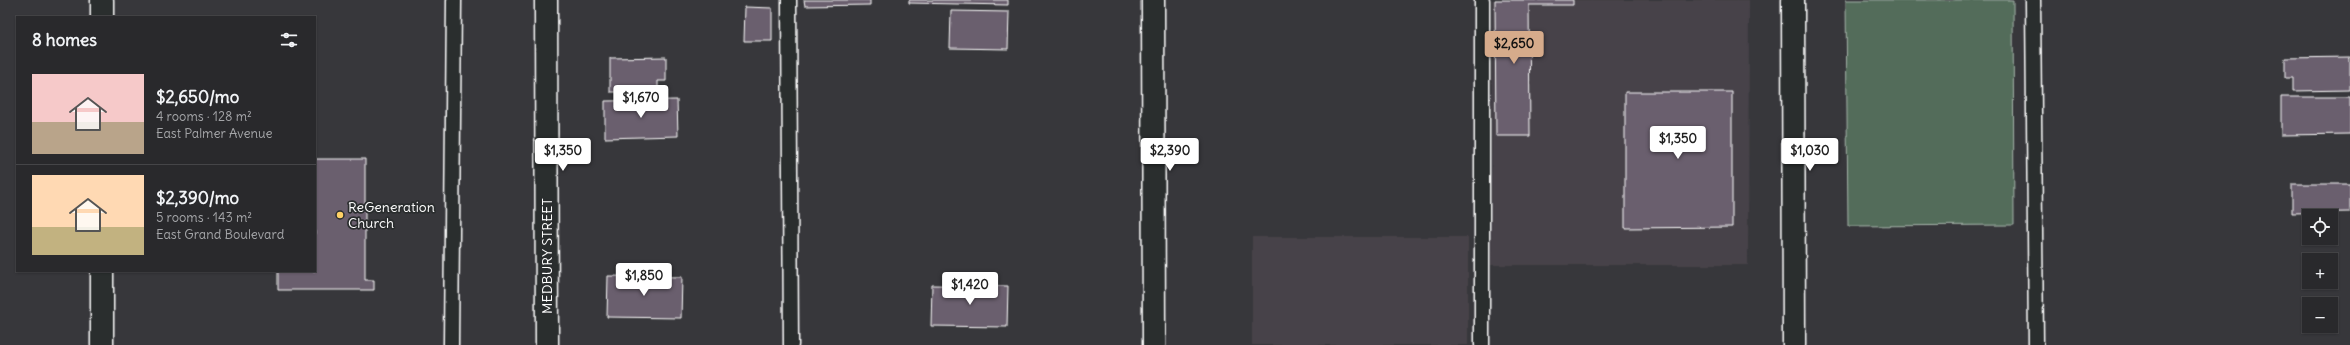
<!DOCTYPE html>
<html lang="en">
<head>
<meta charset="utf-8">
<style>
  :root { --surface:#29292c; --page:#313134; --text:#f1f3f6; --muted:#a5a6a9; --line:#454548; --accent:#d6ab8b }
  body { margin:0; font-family:Delius,sans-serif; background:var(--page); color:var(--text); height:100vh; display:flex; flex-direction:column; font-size:15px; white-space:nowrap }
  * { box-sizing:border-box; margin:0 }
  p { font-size:13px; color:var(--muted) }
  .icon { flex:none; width:22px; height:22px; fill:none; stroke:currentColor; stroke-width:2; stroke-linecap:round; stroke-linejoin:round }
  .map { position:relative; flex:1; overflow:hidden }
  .sheet { position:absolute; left:16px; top:16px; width:300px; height:256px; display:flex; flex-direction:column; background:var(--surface); border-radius:0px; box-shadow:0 1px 3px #0004,0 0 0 1px var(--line) }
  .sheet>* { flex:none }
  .fabs { position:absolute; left:2302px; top:209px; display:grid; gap:8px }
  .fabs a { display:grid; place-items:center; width:36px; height:36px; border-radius:0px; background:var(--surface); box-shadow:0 1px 3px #0004,0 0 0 1px var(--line); font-size:20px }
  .price { position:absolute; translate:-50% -34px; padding:0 9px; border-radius:4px; background:#fff; color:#222; font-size:13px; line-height:26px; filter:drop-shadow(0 1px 2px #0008) }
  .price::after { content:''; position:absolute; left:50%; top:24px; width:12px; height:9px; margin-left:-6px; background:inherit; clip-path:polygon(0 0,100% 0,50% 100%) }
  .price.current { background:var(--accent); color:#111 }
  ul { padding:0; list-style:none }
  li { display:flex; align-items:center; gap:12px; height:100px; padding:0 16px }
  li+li { border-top:1px solid var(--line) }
  li span { display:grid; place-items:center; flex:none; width:112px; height:80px; border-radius:0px; color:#555 }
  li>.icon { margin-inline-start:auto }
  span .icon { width:48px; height:48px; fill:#fffc; stroke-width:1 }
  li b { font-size:17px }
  h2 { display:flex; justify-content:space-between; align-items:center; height:48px; padding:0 16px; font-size:17px }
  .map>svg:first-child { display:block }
  .built { fill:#47434a }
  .green { fill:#526c5a; stroke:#a8b6ac }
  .building { fill:#6b5f6e; stroke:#fff }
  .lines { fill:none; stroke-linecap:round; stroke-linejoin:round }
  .service-casing { stroke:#fff; stroke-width:17 }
  .minor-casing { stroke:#fff; stroke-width:25 }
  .secondary-casing { stroke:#fff; stroke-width:25 }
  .service { stroke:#2a2d2e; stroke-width:14 }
  .minor { stroke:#2a2d2e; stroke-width:22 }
  .secondary { stroke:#2a2d2e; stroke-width:22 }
  .poi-dot { fill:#ffd166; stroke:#2a2d2e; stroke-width:1.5 }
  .labels { text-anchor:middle; stroke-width:3.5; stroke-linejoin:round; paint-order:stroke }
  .poi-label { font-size:14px; fill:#fff; stroke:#2a2d2e; text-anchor:start }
  .street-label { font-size:14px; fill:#fff; stroke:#2a2d2e }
</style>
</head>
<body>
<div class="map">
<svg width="2350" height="345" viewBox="0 0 2350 345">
  <rect width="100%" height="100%" fill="#37373b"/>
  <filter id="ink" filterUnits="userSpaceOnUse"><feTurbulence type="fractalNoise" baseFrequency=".025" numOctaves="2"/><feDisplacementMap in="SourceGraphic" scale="8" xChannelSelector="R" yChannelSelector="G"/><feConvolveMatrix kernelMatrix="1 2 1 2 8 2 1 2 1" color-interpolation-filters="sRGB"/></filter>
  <g filter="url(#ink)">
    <g class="built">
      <polygon points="1492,0 1749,0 1748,265 1491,265"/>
      <rect x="1252" y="237" width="216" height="108"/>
    </g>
    <polygon class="green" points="1846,0 2013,0 2014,225 1848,226"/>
    <g class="building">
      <polygon points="804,0 870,0 870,5 805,6"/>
      <polygon points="909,0 1008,0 1008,5 909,3"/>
      <polygon points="1495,0 1573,0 1573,5 1529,5 1530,136 1496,136"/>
      <polygon points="745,7 772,8 772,41 744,41"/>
      <polygon points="951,11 1009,12 1008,49 950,48"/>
      <polygon points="666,57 666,81 658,81 658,92 610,92 610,58"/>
      <polygon points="2350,57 2350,90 2293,91 2293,78 2285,78 2285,58"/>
      <polygon points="1625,92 1732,92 1732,227 1625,228"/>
      <polygon points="2281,97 2350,97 2350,134 2281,135"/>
      <polygon points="677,100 678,136 605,138 605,101"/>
      <polygon points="315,159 365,159 365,280 374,280 374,290 278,290 278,271 315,271"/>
      <polygon points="2292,184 2350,184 2350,212 2292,213"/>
      <polygon points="608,276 682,277 681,318 607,317"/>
      <polygon points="932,285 1008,286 1007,327 931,326"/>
    </g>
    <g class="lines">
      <defs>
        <g id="service">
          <polyline points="789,0 791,345"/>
          <polyline points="1482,0 1482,345"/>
          <polyline points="2033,0 2036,345"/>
          <polyline points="451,345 454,0"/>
        </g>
        <g id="minor">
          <polyline points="546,0 547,345"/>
          <polyline points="1793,0 1794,345"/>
          <polyline points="102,17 102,0"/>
          <polyline points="102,345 102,271"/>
        </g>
        <polyline id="secondary" points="1153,0 1154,345"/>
      </defs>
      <use href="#service" class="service-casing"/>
      <use href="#minor" class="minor-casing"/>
      <use href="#secondary" class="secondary-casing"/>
      <use href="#service" class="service"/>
      <use href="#minor" class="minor"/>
      <use href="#secondary" class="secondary"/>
    </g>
  </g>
  <circle class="poi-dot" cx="340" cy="215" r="4"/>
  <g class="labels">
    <g class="poi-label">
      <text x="348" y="212">ReGeneration<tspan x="348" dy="16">Church</tspan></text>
    </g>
    <g class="street-label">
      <text transform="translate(547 256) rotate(-90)" y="5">MEDBURY STREET</text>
    </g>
  </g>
</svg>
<div class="fabs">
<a><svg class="icon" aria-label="locate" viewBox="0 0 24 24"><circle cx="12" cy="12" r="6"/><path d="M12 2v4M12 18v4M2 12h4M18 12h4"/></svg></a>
<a>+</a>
<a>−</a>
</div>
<b class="price current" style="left:1514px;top:65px">$2,650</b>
<b class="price" style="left:641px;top:119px">$1,670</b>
<b class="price" style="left:1678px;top:160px">$1,350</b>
<b class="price" style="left:563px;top:172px">$1,350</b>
<b class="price" style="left:1170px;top:172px">$2,390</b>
<b class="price" style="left:1810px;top:172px">$1,030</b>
<b class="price" style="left:644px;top:297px">$1,850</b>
<b class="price" style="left:970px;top:306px">$1,420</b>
<section class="sheet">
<h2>8 homes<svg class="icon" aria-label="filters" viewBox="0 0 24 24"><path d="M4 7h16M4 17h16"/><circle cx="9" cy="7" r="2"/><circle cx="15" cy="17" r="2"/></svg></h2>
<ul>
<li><span style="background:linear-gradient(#f6c9c9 60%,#b9a48a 0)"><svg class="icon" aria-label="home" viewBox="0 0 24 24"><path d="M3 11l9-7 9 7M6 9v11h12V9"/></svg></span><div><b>$2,650/mo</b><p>4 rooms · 128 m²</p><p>East Palmer Avenue</p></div></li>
<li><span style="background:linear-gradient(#ffd9b3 65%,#c2b280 0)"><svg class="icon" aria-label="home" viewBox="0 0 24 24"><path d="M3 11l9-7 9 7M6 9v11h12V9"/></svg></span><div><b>$2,390/mo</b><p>5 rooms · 143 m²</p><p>East Grand Boulevard</p></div></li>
</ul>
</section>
</div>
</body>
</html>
